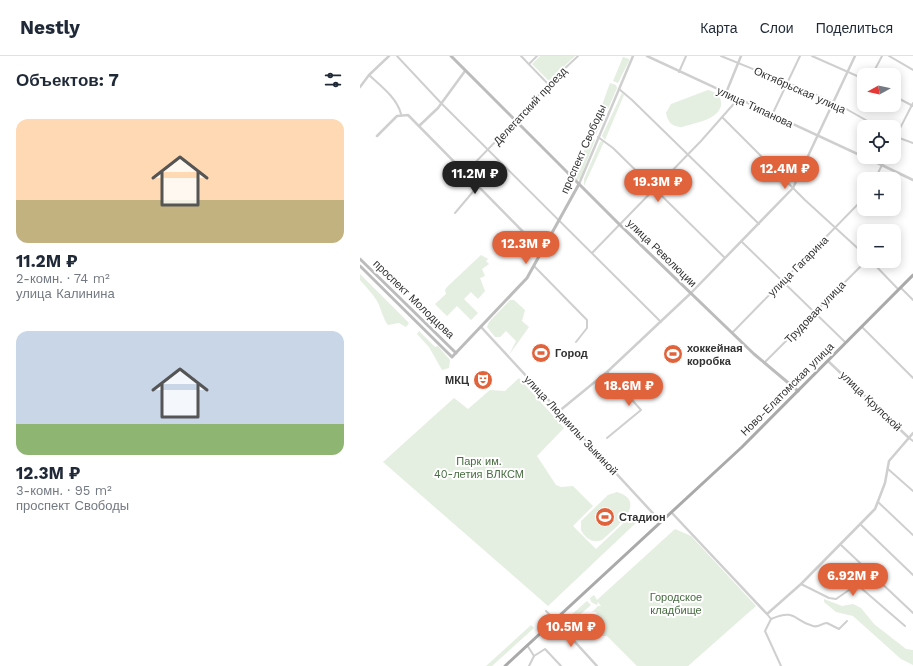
<!DOCTYPE html>
<html lang="ru">
<head>
<meta charset="utf-8">
<style>
  :root { --surface:#fff; --page:#f6f6f7; --text:#1f2937; --muted:#747a83; --line:#e0e1e3; --accent:#e1633c }
  body { margin:0; font-family:"Work Sans",sans-serif; background:var(--page); color:var(--text); height:100vh; display:flex; flex-direction:column; font-size:15px; white-space:nowrap }
  * { box-sizing:border-box; margin:0 }
  p { font-size:13px; color:var(--muted) }
  .icon { flex:none; width:22px; height:22px; fill:none; stroke:currentColor; stroke-width:2; stroke-linecap:round; stroke-linejoin:round }
  .map { position:relative; flex:1; overflow:hidden }
  .drawer { display:flex; flex-direction:column; background:var(--surface); width:360px }
  .drawer>* { flex:none }
  .needle { width:26px; rotate:262deg }
  .fabs { position:absolute; left:497px; top:12px; display:grid; gap:8px }
  .fabs a { display:grid; place-items:center; width:44px; height:44px; border-radius:8px; background:var(--surface); box-shadow:0 2px 10px #0003; font-size:20px }
  .price { position:absolute; translate:-50% -34px; padding:0 9px; border-radius:14px; background:var(--accent); color:#fff; font-size:13px; line-height:26px; filter:drop-shadow(0 1px 2px #0008) }
  .price::after { content:''; position:absolute; left:50%; top:24px; width:12px; height:9px; margin-left:-6px; background:inherit; clip-path:polygon(0 0,100% 0,50% 100%) }
  .price.selected { background:#222; color:#fff }
  ul { padding:0; list-style:none }
  li { display:grid; align-content:center; gap:8px; height:212px; padding:0 16px }
  li span { display:grid; place-items:center; height:124px; border-radius:12px; color:#555 }
  li>.icon { margin-inline-start:auto }
  span .icon { width:72px; height:72px; fill:#fffc; stroke-width:1 }
  li b { font-size:17px }
  h2 { display:flex; justify-content:space-between; align-items:center; height:48px; padding:0 16px; font-size:17px }
  header { display:flex; align-items:center; gap:24px; box-sizing:border-box; height:56px; padding:0 20px; background:var(--surface); border-bottom:1px solid var(--line) }
  header strong { font-size:19px }
  nav { display:flex; gap:22px; margin-inline-start:auto; font-size:14px }
  main { display:flex; flex:1; min-height:0 }
  .map>svg:first-child { display:block }
  .green { fill:#e4eee1 }
  .lines { fill:none; stroke-linecap:round; stroke-linejoin:round }
  .minor { stroke:#cfcfcf; stroke-width:2 }
  .tertiary { stroke:#cfcfcf; stroke-width:2.5 }
  .secondary { stroke:#bcbcbc; stroke-width:3 }
  .primary { stroke:#aaa; stroke-width:3 }
  .labels { text-anchor:middle; stroke-width:4; stroke-linejoin:round; paint-order:stroke }
  .street-label { font-size:11px; fill:#323232; stroke:#fff }
  .poi-label { font-size:11px; font-weight:bold; fill:#323232; stroke:#fff; text-anchor:start }
  .park-label { font-size:11px; fill:#476d40; stroke:#fff }
</style>
</head>
<body>
<header>
<strong>Nestly</strong>
<nav><a>Карта</a><a>Слои</a><a>Поделиться</a></nav>
</header>
<main>
<section class="drawer">
<h2>Объектов: 7<svg class="icon" aria-label="filters" viewBox="0 0 24 24"><path d="M4 7h16M4 17h16"/><circle cx="9" cy="7" r="2"/><circle cx="15" cy="17" r="2"/></svg></h2>
<ul>
<li><span style="background:linear-gradient(#ffd9b3 65%,#c2b280 0)"><svg class="icon" aria-label="home" viewBox="0 0 24 24"><path d="M3 11l9-7 9 7M6 9v11h12V9"/></svg></span><div><b>11.2M ₽</b><p>2-комн. · 74 m²</p><p>улица Калинина</p></div></li>
<li><span style="background:linear-gradient(#c9d6e8 75%,#8fb573 0)"><svg class="icon" aria-label="home" viewBox="0 0 24 24"><path d="M3 11l9-7 9 7M6 9v11h12V9"/></svg></span><div><b>12.3M ₽</b><p>3-комн. · 95 m²</p><p>проспект Свободы</p></div></li>
</ul>
</section>
<div class="map">
<svg width="553" height="610" viewBox="0 0 553 610">
  <rect width="100%" height="100%" fill="#fff"/>
  <g class="green">
    <polygon points="180,0 215,0 189,25 172,8"/>
    <polygon points="263,1 269,3 269,5 258,27 253,25"/>
    <polygon points="250,27 256,29 257,32 248,53 246,53 246,50 242,49"/>
    <path d="M348,34c7,2 12,5 13,12 2,17 -27,21 -39,25 -10,0 -14,-5 -16,-14l5,-9z"/>
    <polygon points="262,37 264,39 245,84 242,80"/>
    <polygon points="239,53 246,57 236,79 234,78 236,73 231,71"/>
    <polygon points="230,80 235,84 220,123 217,124 216,123 223,104 221,103"/>
    <polygon points="242,85 244,86 224,130 224,123 240,86"/>
    <polygon points="121,199 128,203 126,205 129,208 122,213 125,220 120,222 125,235 118,243 111,236 104,243 118,257 111,264 97,250 87,260 75,248 86,238 85,234 87,231"/>
    <path d="M0,218l49,49 -3,4 -7,-4 -11,2c-5,-6 -7,-17 -11,-24 -4,-7 -11,-14 -17,-21z"/>
    <polygon points="150,244 154,244 165,254 162,265 169,271 149,299 156,285 146,275 140,281 135,281 127,271 129,266"/>
    <polygon points="59,275 75,291 78,290 90,304 89,312 82,314 69,291 57,278"/>
    <polygon points="159,322 204,372 177,400 196,429 201,431 213,430 233,450 213,470 236,493 273,458 279,464 188,550 23,406 94,342 108,353 130,334 145,335"/>
    <path d="M257,436c33,10 -4,38 -15,48 -9,4 -17,-2 -21,-10v-9l27,-26z"/>
    <polygon points="315,473 331,480 396,550 328,610 277,610 247,580 234,580 218,568 222,563 227,562 228,569 234,573 243,566 242,563 238,562 236,556 232,556 238,550 241,550 238,546 237,549 231,546 230,542 234,539 237,544"/>
    <polygon points="464,543 482,550 493,548 501,552 514,568 546,593 553,594 553,609 541,603 493,560 476,556 464,546"/>
    <polygon points="227,545 231,549 206,571 203,566"/>
    <polygon points="171,569 174,572 132,610 126,610"/>
  </g>
  <g class="lines">
    <g class="minor">
      <polyline points="37,0 81,47 301,266"/>
      <polyline points="161,0 188,28"/>
      <polyline points="361,0 474,46 518,71"/>
      <polyline points="452,0 504,23"/>
      <polyline points="529,0 553,14"/>
      <polyline points="169,8 177,0"/>
      <polyline points="319,16 326,0"/>
      <path d="M9,19c12,11 28,23 32,39"/>
      <polyline points="512,19 522,0"/>
      <polyline points="259,33 272,44 399,168"/>
      <polyline points="534,40 553,50"/>
      <polyline points="412,59 440,0"/>
      <polyline points="363,62 445,144 504,198"/>
      <polyline points="534,80 553,87"/>
      <polyline points="238,81 253,92 365,202"/>
      <polyline points="534,84 553,47"/>
      <polyline points="105,117 173,47 183,33 218,0"/>
      <polyline points="515,123 526,101"/>
      <polyline points="95,157 117,131"/>
      <polyline points="382,186 485,286"/>
      <polyline points="232,197 341,85 378,43"/>
      <polyline points="511,205 538,233"/>
      <polyline points="174,210 227,264 227,272 216,286"/>
      <polyline points="541,232 553,244"/>
      <polyline points="502,271 553,322"/>
      <polyline points="372,277 504,142"/>
      <polyline points="404,307 506,205"/>
      <polyline points="247,316 281,354 247,382"/>
      <polyline points="549,382 553,385"/>
      <polyline points="528,413 553,435"/>
      <polyline points="518,446 553,479"/>
      <polyline points="500,468 553,519"/>
      <polyline points="481,489 553,557"/>
      <polyline points="441,528 469,542 476,543 495,530 501,532 545,570"/>
      <polyline points="186,555 195,564"/>
      <polyline points="407,558 411,563 405,575 421,610"/>
      <path d="M411,563c26,-11 22,2 42,7 6,2 8,-3 14,-3l12,6 8,-8"/>
      <polyline points="167,589 174,600"/>
      <polyline points="169,610 174,600 185,593 201,610"/>
    </g>
    <g class="tertiary">
      <polyline points="287,0 504,101"/>
      <polyline points="0,31 9,19 29,0"/>
      <polyline points="366,37 381,0"/>
      <polyline points="59,70 78,52 105,15"/>
      <polyline points="17,80 37,60 48,59 182,195"/>
      <polyline points="505,101 553,124"/>
      <polyline points="219,128 273,0"/>
      <polyline points="121,271 301,466"/>
      <polyline points="468,305 549,382"/>
      <polyline points="198,356 247,316 331,237 433,132 495,0"/>
      <polyline points="312,457 407,558 441,528 515,453 525,427 529,405 553,377"/>
      <polyline points="195,564 237,610"/>
    </g>
    <g class="secondary">
      <polyline points="91,0 259,168 394,298 438,335"/>
      <polyline points="0,203 96,297"/>
      <polyline points="0,210 92,301 167,222 219,128"/>
    </g>
    <polyline class="primary" points="145,610 382,391 553,219"/>
  </g>
  <defs>
    <symbol id="stadium-disc" viewBox="-11 -11 22 22"><circle r="9.5" fill="#e1633c" stroke="#fff"/><path d="M0-5a6.5 5 0 1 0 0 10a6.5 5 0 1 0 0-10ZM-3.5-1.8h7v3.6h-7Z" fill="#fff"/></symbol>
    <symbol id="theatre-disc" viewBox="-11 -11 22 22"><circle r="9.5" fill="#e1633c" stroke="#fff"/><path d="M-5-5.5Q0-4 5-5.5V0Q5 5 0 6Q-5 5-5 0ZM-3.3-2.5H-1v1.5H-3.3ZM1-2.5H3.3v1.5H1ZM-2.8 1Q0 5.5 2.8 1Z" fill="#fff"/></symbol>
  </defs>
  <g fill-rule="evenodd">
    <use href="#stadium-disc" x="170" y="286" width="22" height="22"/>
    <use href="#stadium-disc" x="302" y="287" width="22" height="22"/>
    <use href="#theatre-disc" x="112" y="313" width="22" height="22"/>
    <use href="#stadium-disc" x="234" y="450" width="22" height="22"/>
  </g>
  <g class="labels">
    <g class="street-label">
      <text transform="translate(440 34) rotate(24)" y="4">Октябрьская улица</text>
      <text transform="translate(170 50) rotate(-47)" y="4">Делегатский проезд</text>
      <text transform="translate(395 51) rotate(25)" y="4">улица Типанова</text>
      <text transform="translate(223 93) rotate(-66)" y="4">проспект Свободы</text>
      <text transform="translate(302 197) rotate(44)" y="4">улица Революции</text>
      <text transform="translate(438 210) rotate(-45)" y="4">улица Гагарина</text>
      <text transform="translate(54 243) rotate(44)" y="4">проспект Молодцова</text>
      <text transform="translate(455 256) rotate(-46)" y="4">Трудовая улица</text>
      <text transform="translate(427 333) rotate(-45)" y="4">Ново-Елатомская улица</text>
      <text transform="translate(511 345) rotate(44)" y="4">улица Крупской</text>
      <text transform="translate(211 369) rotate(47)" y="4">улица Людмилы Зыкиной</text>
    </g>
    <g class="poi-label">
      <text x="327" y="296">хоккейная<tspan x="327" dy="13">коробка</tspan></text>
      <text x="195" y="301">Город</text>
      <text x="109" y="328" text-anchor="end">МКЦ</text>
      <text x="259" y="465">Стадион</text>
    </g>
    <g class="park-label">
      <text x="119" y="409">Парк им.<tspan x="119" dy="13">40-летия ВЛКСМ</tspan></text>
      <text x="316" y="545">Городское<tspan x="316" dy="13">кладбище</tspan></text>
    </g>
  </g>
</svg>
<div class="fabs">
<a><svg class="needle" viewBox="-14 -14 28 28"><path d="M0-13l5 13h-10z" fill="#e53935"/><path d="M0 13l5-13h-10z" fill="#747a83"/></svg></a>
<a><svg class="icon" aria-label="locate" viewBox="0 0 24 24"><circle cx="12" cy="12" r="6"/><path d="M12 2v4M12 18v4M2 12h4M18 12h4"/></svg></a>
<a>+</a>
<a>−</a>
</div>
<b class="price" style="left:425px;top:134px">12.4M ₽</b>
<b class="price selected" style="left:115px;top:139px">11.2M ₽</b>
<b class="price" style="left:298px;top:147px">19.3M ₽</b>
<b class="price" style="left:166px;top:209px">12.3M ₽</b>
<b class="price" style="left:269px;top:351px">18.6M ₽</b>
<b class="price" style="left:493px;top:541px">6.92M ₽</b>
<b class="price" style="left:211px;top:592px">10.5M ₽</b>
</div>
</main>
</body>
</html>
